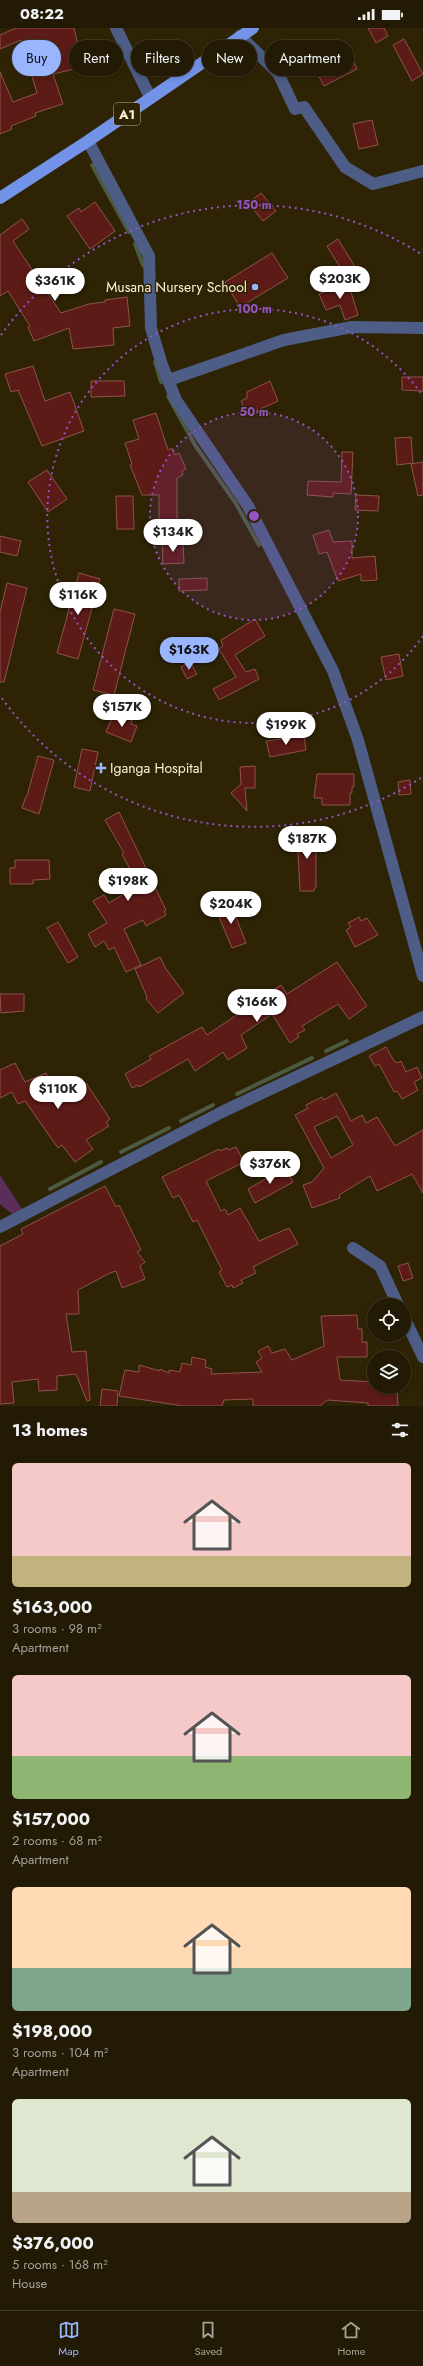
<!DOCTYPE html>
<html lang="en">
<head>
<meta charset="utf-8">
<style>
  :root { --surface:#221a04; --page:#2a230e; --text:#f1f3f6; --muted:#a2a19a; --line:#3f3826; --accent:#99b5fd }
  body { margin:0; font-family:Jost,sans-serif; background:var(--page); color:var(--text); height:100vh; display:flex; flex-direction:column; font-size:15px; white-space:nowrap }
  * { box-sizing:border-box; margin:0 }
  p { font-size:13px; color:var(--muted) }
  .icon { flex:none; width:22px; height:22px; fill:none; stroke:currentColor; stroke-width:2; stroke-linecap:round; stroke-linejoin:round }
  .map { position:relative; height:1378px; overflow:hidden }
  .side { display:flex; flex-direction:column; background:var(--surface); flex:1 }
  .side>* { flex:none }
  .banner { position:absolute; left:12px; top:12px; width:399px; height:36px; display:flex; gap:8px }
  .tools { position:absolute; left:367px; top:1270px; display:grid; gap:8px }
  .tools a { display:grid; place-items:center; width:44px; height:44px; border-radius:50%; background:var(--surface); box-shadow:0 2px 6px #0003,0 0 0 1px var(--line); font-size:20px }
  .price { position:absolute; translate:-50% -34px; padding:0 9px; border-radius:14px; background:#fff; color:#222; font-size:13px; line-height:26px; filter:drop-shadow(0 1px 2px #0008) }
  .price::after { content:''; position:absolute; left:50%; top:24px; width:12px; height:9px; margin-left:-6px; background:inherit; clip-path:polygon(0 0,100% 0,50% 100%) }
  .price.on { background:var(--accent); color:#111 }
  ul { padding:0; list-style:none }
  li { display:grid; align-content:center; gap:8px; height:212px; padding:0 12px }
  li span { display:grid; place-items:center; height:124px; border-radius:6px; color:#555 }
  li>.icon { margin-inline-start:auto }
  span .icon { width:72px; height:72px; fill:#fffc; stroke-width:1 }
  li b { font-size:17px }
  h2 { display:flex; justify-content:space-between; align-items:center; height:48px; padding:0 12px; font-size:17px }
  .pill { padding:0 14px; border-radius:18px; background:var(--surface); box-shadow:0 2px 6px #0003,0 0 0 1px var(--line); font-size:14px; line-height:36px }
  .pill.on { background:var(--accent); color:#111 }
  .status { display:flex; justify-content:space-between; align-items:center; height:28px; padding:0 20px; background:var(--surface); direction:ltr }
  .status svg { height:11px; fill:currentColor }
  .menu { display:flex; justify-content:space-around; align-items:center; height:56px; border-top:1px solid var(--line); background:var(--surface); font-size:11px; color:var(--muted) }
  .menu a { display:grid; justify-items:center; gap:2px }
  .menu .on { color:var(--accent) }
  .map>svg:first-child { display:block }
  .green { fill:#5b2d5b }
  .lines { fill:none; stroke-linecap:round; stroke-linejoin:round }
  .stream { stroke:#4c5a42; stroke-width:4 }
  .building { fill:#5c1b16; stroke:#8e534c; fill-rule:evenodd }
  .minor { stroke:#4d5d86; stroke-width:12 }
  .major { stroke:#7393e9; stroke-width:12 }
  .ring { fill:none; stroke:#9553c3; stroke-width:2; stroke-dasharray:2 4 }
  .poi-dot { fill:#99b5fd; stroke:#2e2305; stroke-width:1.5 }
  .labels { text-anchor:middle; stroke-width:3; stroke-linejoin:round; paint-order:stroke }
  .shield { fill:#2e2305; stroke:#bfb296; stroke-width:1 }
  .shield-label { font-size:13px; font-weight:bold; fill:#fdf0d4 }
  .poi-label { font-size:14px; fill:#fdf0d4; stroke:#2e2305; text-anchor:end }
  .centre { fill:#9553c3; stroke:#2e2305; stroke-width:2 }
  .ring-label { font-size:12px; text-anchor:middle; font-weight:bold; fill:#9553c3; stroke:#2e2305; stroke-width:3; stroke-linejoin:round; paint-order:stroke }
</style>
</head>
<body>
<div class="status"><b>08:22</b><svg viewBox="0 0 49 12"><path d="M0 12V9h3v3zM5 12V6h3v6zM10 12V3h3v9zM15 12V0h3v12zM26 1h20v11H26zM47 4h2v5h-2z"/></svg></div>
<div class="map">
<svg width="423" height="1378" viewBox="0 0 423 1378">
  <rect width="100%" height="100%" fill="#2e2305"/>
  <polygon class="green" points="0,1147 22,1181 12,1186 0,1176"/>
  <g class="lines">
    <g class="stream">
      <polyline points="92,137 129,204"/>
      <polyline points="135,216 143,237"/>
      <polyline points="155,334 161,354"/>
      <polyline points="168,368 195,417 235,474 259,517"/>
      <polyline points="326,1023 347,1013"/>
      <polyline points="237,1066 312,1030"/>
      <polyline points="181,1093 213,1077"/>
      <polyline points="121,1124 169,1100"/>
      <polyline points="50,1161 101,1134"/>
    </g>
  </g>
  <g class="building">
    <polygon points="16,0 74,0 83,39 53,46 63,76 35,85 36,88 11,98 12,101 0,106 0,44 13,74 37,65 21,12 0,21 0,7"/>
    <polygon points="368,0 384,0 388,8 376,15"/>
    <polygon points="404,11 423,46 412,53 393,17"/>
    <polygon points="346,18 357,41 324,58 312,35"/>
    <polygon points="372,92 378,117 359,121 353,96"/>
    <polygon points="261,165 276,183 263,193 248,175"/>
    <polygon points="95,174 115,203 90,221 67,188 79,180 81,184"/>
    <polygon points="22,191 29,201 13,213 61,285 89,276 105,274 105,272 127,269 130,298 113,300 114,317 73,321 69,300 34,313 28,299 30,298 8,263 0,268 0,207"/>
    <polygon points="338,211 360,247 349,254 327,218"/>
    <polygon points="272,225 288,250 240,279 225,254"/>
    <polygon points="348,254 358,287 345,292 340,277 326,282 319,266"/>
    <polygon points="33,338 45,373 70,364 84,403 42,418 18,362 11,364 5,346"/>
    <polygon points="402,349 423,349 423,363 402,362"/>
    <polygon points="91,353 124,353 125,368 91,369"/>
    <polygon points="270,353 278,373 247,387 241,373 247,370 247,364"/>
    <polygon points="156,385 168,422 172,420 175,427 179,425 186,441 182,443 183,447 177,450 177,493 159,493 159,467 142,467 130,437 132,436 125,415 139,411 133,392"/>
    <polygon points="411,409 413,435 397,437 395,410"/>
    <polygon points="342,424 353,424 351,466 333,465 333,469 307,467 308,453 341,454"/>
    <polygon points="423,434 423,467 418,468 411,436"/>
    <polygon points="47,442 67,471 48,484 28,454"/>
    <polygon points="356,467 379,468 378,483 355,482"/>
    <polygon points="116,468 133,468 134,501 117,501"/>
    <polygon points="329,502 333,514 352,513 352,530 375,528 377,552 361,553 361,546 338,553 327,524 319,526 313,507"/>
    <polygon points="0,508 21,513 17,528 0,524"/>
    <polygon points="162,514 183,514 184,535 163,536"/>
    <polygon points="79,545 100,551 78,631 57,625"/>
    <polygon points="207,550 207,562 179,563 179,551"/>
    <polygon points="7,555 27,560 4,654 0,654 0,584"/>
    <polygon points="114,581 135,586 114,667 93,662"/>
    <polygon points="255,591 265,608 235,627 246,644 255,641 259,651 219,672 213,661 236,649 219,621 223,618 221,612"/>
    <polygon points="399,626 403,648 386,652 381,629"/>
    <polygon points="190,634 197,646 187,651 181,639"/>
    <polygon points="119,686 132,692 131,696 137,698 131,714 106,704 112,690 117,692"/>
    <polygon points="304,708 306,722 270,729 266,713"/>
    <polygon points="82,721 98,724 90,763 74,759"/>
    <polygon points="38,728 54,732 39,786 22,780 26,768 27,768"/>
    <polygon points="255,738 255,760 245,760 247,783 231,765 241,756 240,739"/>
    <polygon points="317,746 354,746 354,759 352,759 352,765 350,765 350,777 322,777 322,770 314,770"/>
    <polygon points="410,752 411,766 399,767 398,754"/>
    <polygon points="119,784 166,882 164,883 166,887 146,898 143,892 124,901 141,937 126,944 114,919 109,922 104,913 95,919 88,906 107,895 93,873 104,867 109,875 129,863 127,859 137,854 122,826 124,825 105,792"/>
    <polygon points="316,803 316,860 314,860 314,863 300,863 297,804"/>
    <polygon points="15,832 49,832 50,851 33,852 33,856 10,856 10,840 15,840"/>
    <polygon points="230,874 246,915 232,920 215,879"/>
    <polygon points="359,889 361,893 367,890 378,907 355,919 346,902 351,899 348,895"/>
    <polygon points="58,894 78,929 68,935 47,900"/>
    <polygon points="160,929 166,941 184,965 158,985 146,971 147,969 135,941"/>
    <polygon points="337,934 367,978 349,991 338,976 302,998 305,1002 297,1006 299,1009 290,1015 272,986 241,1007 247,1020 228,1032 223,1024 195,1043 188,1031 139,1059 138,1057 132,1060 125,1046 151,1031 149,1028 202,999 207,1007 281,957 287,966"/>
    <polygon points="0,966 24,966 24,983 1,985"/>
    <polygon points="386,1019 394,1033 397,1035 401,1033 406,1044 417,1039 422,1050 414,1054 418,1062 402,1071 397,1063 394,1064 379,1036 375,1038 369,1028"/>
    <polygon points="15,1035 25,1054 46,1045 57,1071 86,1055 110,1091 106,1094 109,1098 86,1112 93,1121 75,1134 62,1117 58,1120 25,1073 18,1076 12,1064 0,1070 0,1042"/>
    <path d="M336,1065l15,28 11,-6 4,8 11,-6 18,29 28,-16v63l-11,-19 -35,17 -7,-15 -31,19 1,3 -28,10 -9,-23 9,-3 12,-14 -29,-53 13,-7 -2,-3 16,-8 2,3zM337,1088l16,29 -22,13 -17,-31z"/>
    <polygon points="236,1119 244,1134 206,1153 221,1183 225,1181 228,1187 240,1180 259,1213 289,1200 298,1216 253,1239 256,1245 241,1252 243,1255 233,1260 232,1257 227,1259 219,1244 222,1242 197,1192 193,1194 179,1167 173,1170 162,1149 219,1121 220,1123 227,1120 228,1122"/>
    <polygon points="285,1140 293,1154 255,1175 248,1161"/>
    <polygon points="105,1158 116,1179 119,1177 141,1222 137,1224 145,1234 140,1238 145,1251 122,1260 116,1243 110,1245 78,1262 79,1286 66,1286 72,1324 86,1323 90,1372 87,1373 76,1346 57,1348 57,1362 39,1363 38,1351 12,1354 14,1375 0,1376 0,1218 23,1206 21,1201"/>
    <polygon points="408,1235 413,1250 403,1253 398,1238"/>
    <polygon points="357,1287 358,1301 362,1301 362,1314 367,1314 367,1329 337,1329 340,1352 374,1354 374,1359 397,1360 398,1378 368,1378 368,1375 327,1372 320,1378 253,1378 253,1371 224,1372 222,1378 183,1378 119,1368 125,1342 139,1344 139,1337 160,1343 160,1341 169,1345 169,1342 180,1344 182,1335 191,1337 192,1329 206,1332 205,1339 212,1341 211,1346 262,1344 256,1334 262,1330 258,1323 268,1318 272,1325 285,1321 292,1332 324,1318 321,1288"/>
    <polygon points="102,1361 118,1363 117,1378 100,1378"/>
  </g>
  <g class="lines">
    <g class="minor">
      <polyline points="116,0 150,69"/>
      <polyline points="240,8 278,45 295,81 304,79 345,139 373,156 423,143"/>
      <polyline points="88,113 149,228 151,300 162,337 176,372 248,478 333,643 358,712 423,948"/>
      <polyline points="169,352 284,312 352,299 423,300"/>
      <polyline points="0,1199 222,1084 423,989"/>
      <polyline points="353,1220 380,1238 398,1277"/>
      <polyline points="404,1289 423,1329"/>
    </g>
    <polyline class="major" points="0,170 88,113 253,0"/>
  </g>
  <circle cx="254" cy="488" r="104" fill="#9553c3" fill-opacity=".12"/>
  <g class="ring">
    <circle cx="254" cy="488" r="104"/>
    <path d="M423 608A207 207 0 1 1 423 368"/>
    <path d="M421 750A311 311 0 0 1 1 669M1 307A311 311 0 0 1 421 226"/>
  </g>
  <g class="poi-dot">
    <circle cx="255" cy="259" r="4"/>
    <path d="M99 734h4v4h4v4h-4v4h-4v-4h-4v-4h4z"/>
  </g>
  <g class="labels">
    <rect class="shield" x="114" y="75" width="26" height="22" rx="3"/>
    <g class="shield-label">
      <text x="127" y="91">A1</text>
    </g>
    <g class="poi-label">
      <text x="247" y="264">Musana Nursery School</text>
      <text x="110" y="745" text-anchor="start">Iganga Hospital</text>
    </g>
  </g>
  <circle cx="254" cy="488" r="6" class="centre"/>
  <g class="ring-label">
    <text x="254" y="181">150 m</text>
    <text x="254" y="285">100 m</text>
    <text x="254" y="388">50 m</text>
  </g>
</svg>
<div class="tools">
<a><svg class="icon" aria-label="locate" viewBox="0 0 24 24"><circle cx="12" cy="12" r="6"/><path d="M12 2v4M12 18v4M2 12h4M18 12h4"/></svg></a>
<a><svg class="icon" aria-label="layers" viewBox="0 0 24 24"><path d="M12 4l9 5-9 5-9-5zM3 14l9 5 9-5"/></svg></a>
</div>
<b class="price" style="left:340px;top:272px">$203K</b>
<b class="price" style="left:55px;top:274px">$361K</b>
<b class="price" style="left:173px;top:525px">$134K</b>
<b class="price" style="left:78px;top:588px">$116K</b>
<b class="price on" style="left:189px;top:643px">$163K</b>
<b class="price" style="left:122px;top:700px">$157K</b>
<b class="price" style="left:286px;top:718px">$199K</b>
<b class="price" style="left:307px;top:832px">$187K</b>
<b class="price" style="left:128px;top:874px">$198K</b>
<b class="price" style="left:231px;top:897px">$204K</b>
<b class="price" style="left:257px;top:995px">$166K</b>
<b class="price" style="left:58px;top:1082px">$110K</b>
<b class="price" style="left:270px;top:1157px">$376K</b>
<div class="banner">
<a class="pill on">Buy</a>
<a class="pill">Rent</a>
<a class="pill">Filters</a>
<a class="pill">New</a>
<a class="pill">Apartment</a>
</div>
</div>
<section class="side">
<h2>13 homes<svg class="icon" aria-label="filters" viewBox="0 0 24 24"><path d="M4 7h16M4 17h16"/><circle cx="9" cy="7" r="2"/><circle cx="15" cy="17" r="2"/></svg></h2>
<ul>
<li><span style="background:linear-gradient(#f6c9c9 75%,#c2b280 0)"><svg class="icon" aria-label="home" viewBox="0 0 24 24"><path d="M3 11l9-7 9 7M6 9v11h12V9"/></svg></span><div><b>$163,000</b><p>3 rooms · 98 m²</p><p>Apartment</p></div></li>
<li><span style="background:linear-gradient(#f6c9c9 65%,#8fb573 0)"><svg class="icon" aria-label="home" viewBox="0 0 24 24"><path d="M3 11l9-7 9 7M6 9v11h12V9"/></svg></span><div><b>$157,000</b><p>2 rooms · 68 m²</p><p>Apartment</p></div></li>
<li><span style="background:linear-gradient(#ffd9b3 65%,#7fa58c 0)"><svg class="icon" aria-label="home" viewBox="0 0 24 24"><path d="M3 11l9-7 9 7M6 9v11h12V9"/></svg></span><div><b>$198,000</b><p>3 rooms · 104 m²</p><p>Apartment</p></div></li>
<li><span style="background:linear-gradient(#dfe7d0 75%,#b9a48a 0)"><svg class="icon" aria-label="home" viewBox="0 0 24 24"><path d="M3 11l9-7 9 7M6 9v11h12V9"/></svg></span><div><b>$376,000</b><p>5 rooms · 168 m²</p><p>House</p></div></li>
</ul>
</section>
<nav class="menu">
<a class="on"><svg class="icon" aria-label="map" viewBox="0 0 24 24"><path d="M3 6l6-2 6 2 6-2v14l-6 2-6-2-6 2zM9 4v14M15 6v14"/></svg>Map</a>
<a><svg class="icon" aria-label="saved" viewBox="0 0 24 24"><path d="M7 4h10v16l-5-4-5 4z"/></svg>Saved</a>
<a><svg class="icon" aria-label="home" viewBox="0 0 24 24"><path d="M3 11l9-7 9 7M6 9v11h12V9"/></svg>Home</a>
</nav>
</body>
</html>
